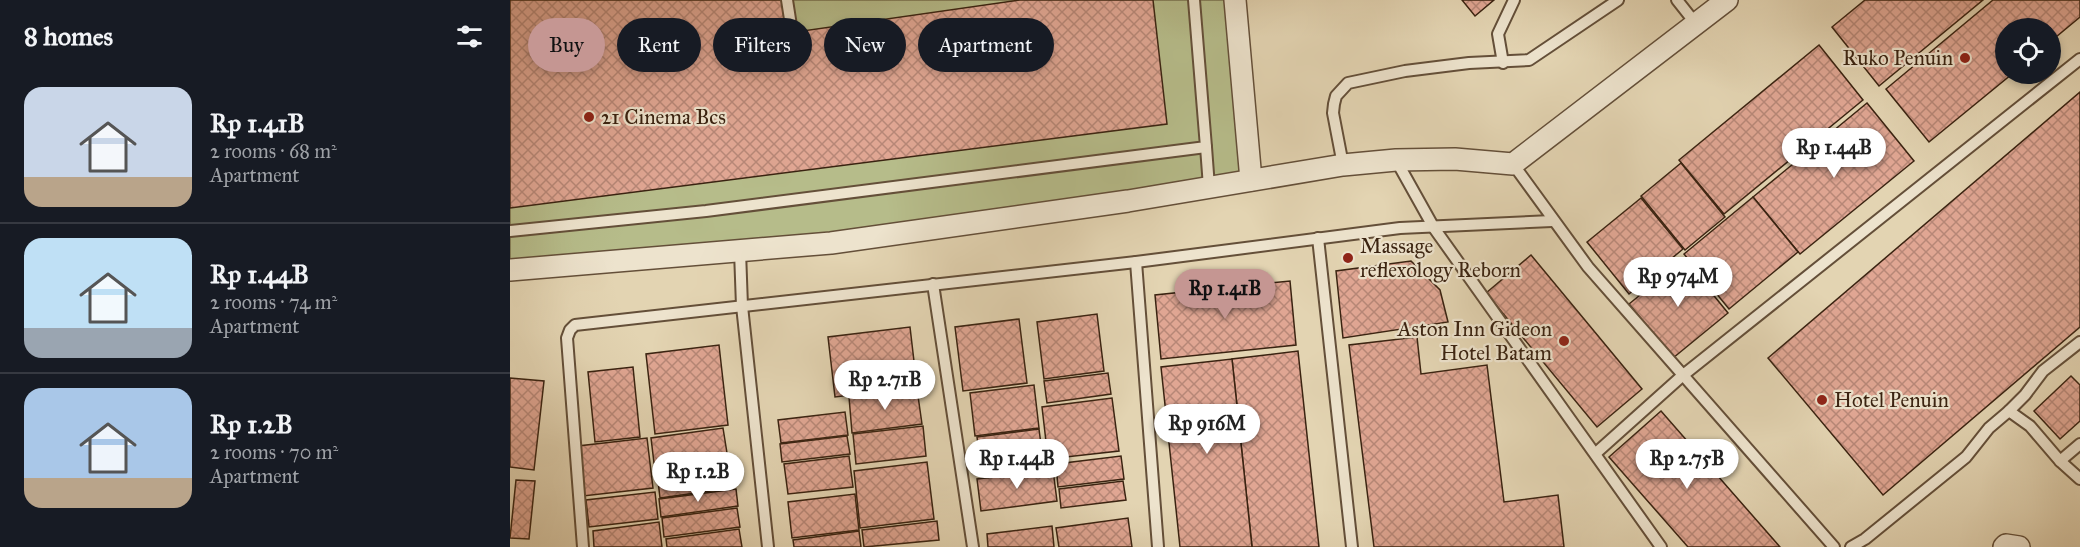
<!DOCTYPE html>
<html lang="en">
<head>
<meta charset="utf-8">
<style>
  :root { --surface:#171b24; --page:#20242c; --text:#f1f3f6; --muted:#9ea1a6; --line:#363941; --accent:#c59692 }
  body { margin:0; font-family:"IM FELL Great Primer",serif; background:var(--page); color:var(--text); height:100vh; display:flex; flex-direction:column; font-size:22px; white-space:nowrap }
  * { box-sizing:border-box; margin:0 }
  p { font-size:20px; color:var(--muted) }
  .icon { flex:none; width:33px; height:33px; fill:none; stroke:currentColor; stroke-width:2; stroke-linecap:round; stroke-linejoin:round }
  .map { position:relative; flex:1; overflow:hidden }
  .details { display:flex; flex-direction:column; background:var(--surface); width:510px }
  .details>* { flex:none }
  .guide { position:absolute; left:18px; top:18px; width:570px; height:54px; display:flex; gap:12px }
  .fabs { position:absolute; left:1485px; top:18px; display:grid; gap:12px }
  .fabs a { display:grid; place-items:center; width:66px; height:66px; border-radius:50%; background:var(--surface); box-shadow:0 3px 9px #0003; font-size:30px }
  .price { position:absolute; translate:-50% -51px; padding:0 14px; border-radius:21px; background:#fff; color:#222; font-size:20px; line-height:39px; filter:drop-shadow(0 2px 3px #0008) }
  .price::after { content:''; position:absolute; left:50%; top:36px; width:18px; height:14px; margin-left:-9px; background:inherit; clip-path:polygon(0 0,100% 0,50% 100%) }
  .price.on { background:var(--accent); color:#111 }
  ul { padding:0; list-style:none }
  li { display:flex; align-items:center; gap:18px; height:150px; padding:0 24px }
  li+li { border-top:2px solid var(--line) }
  li span { display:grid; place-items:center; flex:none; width:168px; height:120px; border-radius:18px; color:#555 }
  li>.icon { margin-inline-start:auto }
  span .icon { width:72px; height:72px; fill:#fffc; stroke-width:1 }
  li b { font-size:26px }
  h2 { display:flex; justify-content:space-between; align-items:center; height:72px; padding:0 24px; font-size:26px }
  .chip { padding:0 21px; border-radius:27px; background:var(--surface); box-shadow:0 3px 9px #0003; font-size:21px; line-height:54px }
  .chip.on { background:var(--accent); color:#111 }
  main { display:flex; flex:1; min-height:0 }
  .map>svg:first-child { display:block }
  .green { fill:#b6bc8a; stroke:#78704e; stroke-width:1.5 }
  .building { fill:url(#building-cross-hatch); stroke:#3a2311; stroke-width:1.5 }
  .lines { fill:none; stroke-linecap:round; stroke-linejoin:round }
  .service-casing { stroke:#644f39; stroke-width:14 }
  .minor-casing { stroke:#644f39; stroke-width:24 }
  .service { stroke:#ede3cd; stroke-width:10 }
  .minor { stroke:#ede3cd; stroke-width:21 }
  .poi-dot { fill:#8f2418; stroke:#ede3cd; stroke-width:2 }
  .labels { text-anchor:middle; stroke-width:4.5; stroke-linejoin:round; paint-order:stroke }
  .poi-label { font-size:21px; fill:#3a2311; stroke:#ede3cd; text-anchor:start }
</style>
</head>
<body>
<main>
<section class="details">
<h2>8 homes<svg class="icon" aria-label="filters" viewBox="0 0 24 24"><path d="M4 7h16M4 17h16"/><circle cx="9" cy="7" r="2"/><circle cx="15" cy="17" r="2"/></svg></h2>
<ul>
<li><span style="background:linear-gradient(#c9d6e8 75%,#b9a48a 0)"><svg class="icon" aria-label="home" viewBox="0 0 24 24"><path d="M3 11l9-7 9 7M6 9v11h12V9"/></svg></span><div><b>Rp 1.41B</b><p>2 rooms · 68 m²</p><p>Apartment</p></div></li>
<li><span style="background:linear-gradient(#bfe0f5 75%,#9aa5b1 0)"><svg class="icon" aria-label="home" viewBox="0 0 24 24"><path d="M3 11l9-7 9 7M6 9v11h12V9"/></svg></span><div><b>Rp 1.44B</b><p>2 rooms · 74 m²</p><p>Apartment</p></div></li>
<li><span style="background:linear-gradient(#a9c7e8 75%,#b9a48a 0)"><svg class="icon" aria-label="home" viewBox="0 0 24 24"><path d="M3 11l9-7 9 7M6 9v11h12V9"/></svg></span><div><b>Rp 1.2B</b><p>2 rooms · 70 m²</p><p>Apartment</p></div></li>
</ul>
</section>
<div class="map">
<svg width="1570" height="547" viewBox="0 0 1570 547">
  <defs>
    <pattern id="building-cross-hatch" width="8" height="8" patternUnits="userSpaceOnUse" patternTransform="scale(1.5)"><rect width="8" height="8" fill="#e0a693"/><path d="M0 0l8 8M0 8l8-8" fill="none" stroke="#b78777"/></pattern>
  </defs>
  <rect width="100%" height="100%" fill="#e3d4b2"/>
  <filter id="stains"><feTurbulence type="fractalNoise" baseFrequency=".00333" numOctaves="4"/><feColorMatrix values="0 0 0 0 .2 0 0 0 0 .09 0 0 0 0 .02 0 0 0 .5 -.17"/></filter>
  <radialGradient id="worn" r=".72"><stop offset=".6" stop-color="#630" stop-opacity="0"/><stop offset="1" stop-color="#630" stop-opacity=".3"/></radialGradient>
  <polygon class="green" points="0,0 719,0 732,181 315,239 0,268"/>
  <g class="building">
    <polygon points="0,0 274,0 279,33 510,0 643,0 657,124 0,208"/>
    <polygon points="952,0 984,0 965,16"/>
    <polygon points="1355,0 1473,0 1369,86 1322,27"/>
    <polygon points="1483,0 1570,0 1570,17 1540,42 1540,28 1496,28 1496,74 1502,74 1419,142 1376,89"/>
    <polygon points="1309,45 1353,100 1214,214 1169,160"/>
    <polygon points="1570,92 1570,327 1373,495 1258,358"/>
    <polygon points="1357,103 1404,161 1290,254 1243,197"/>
    <polygon points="1171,163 1215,217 1175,250 1131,196"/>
    <polygon points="1243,197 1288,252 1219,309 1174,254"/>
    <polygon points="1131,198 1173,249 1119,294 1077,242"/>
    <polygon points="1021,255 1132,389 1087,427 976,293"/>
    <polygon points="1174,259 1218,313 1163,358 1119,304"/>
    <polygon points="901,261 930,290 938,322 833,338 826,271"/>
    <polygon points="780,281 786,345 651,359 645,295"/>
    <polygon points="587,314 594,371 534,379 527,322"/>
    <polygon points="509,319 517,383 453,391 445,327"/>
    <polygon points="400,327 407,387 325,397 318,337"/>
    <polygon points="907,337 911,374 977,365 994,502 1048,495 1054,547 864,547 839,345"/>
    <polygon points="209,345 218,425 145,434 136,354"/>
    <polygon points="788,351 809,547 742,547 722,359"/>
    <polygon points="722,359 742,547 670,547 651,367"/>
    <polygon points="123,367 130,437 85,442 78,372"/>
    <polygon points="598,373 601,394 537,403 534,381"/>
    <polygon points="1561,376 1570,385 1570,421 1550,439 1524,411"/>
    <polygon points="0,378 34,381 24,470 0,467"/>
    <polygon points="524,385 529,428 465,436 460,393"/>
    <polygon points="407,389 412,424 342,433 339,397"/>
    <polygon points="602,398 609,451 538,459 532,407"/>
    <polygon points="1151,411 1270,547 1178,547 1099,457"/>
    <polygon points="335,412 338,435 271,443 268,420"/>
    <polygon points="413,426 416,456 346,464 343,434"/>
    <polygon points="213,428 217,453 144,463 141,438"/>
    <polygon points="529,429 534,468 472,476 467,437"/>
    <polygon points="337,436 340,454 272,462 270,444"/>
    <polygon points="137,438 143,488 73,496 68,446"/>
    <polygon points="218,454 222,488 150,498 146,464"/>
    <polygon points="339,456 343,487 278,494 274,464"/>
    <polygon points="611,456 614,479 548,487 546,464"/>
    <polygon points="417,462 424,519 350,528 344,471"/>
    <polygon points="543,470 547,501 471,511 467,479"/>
    <polygon points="6,480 25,481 19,539 0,538"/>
    <polygon points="613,481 616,500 551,508 549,489"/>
    <polygon points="226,489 228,506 151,517 149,499"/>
    <polygon points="145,492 148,519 79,527 76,500"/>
    <polygon points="345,494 349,530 282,538 278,502"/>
    <polygon points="227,508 230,527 154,537 152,518"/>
    <polygon points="618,518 622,547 549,547 546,528"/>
    <polygon points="427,521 429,540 354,547 352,530"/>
    <polygon points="149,522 152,547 84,547 83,531"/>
    <polygon points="542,526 544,547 478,547 477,534"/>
    <polygon points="229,529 232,547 157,547 156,539"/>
    <polygon points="349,531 351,547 284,547 283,540"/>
  </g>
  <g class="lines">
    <defs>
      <g id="service">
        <polyline points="277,0 282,32"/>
        <polyline points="1167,0 1186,24"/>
        <polyline points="993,63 988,34 1004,0"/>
        <polyline points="696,147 699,187"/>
        <polyline points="886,160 924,228 1151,547"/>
        <polyline points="1003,164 1078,267 1324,547"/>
        <polyline points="833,165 823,113 824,104 826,96 838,83 895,71 959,63 1019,60 1108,0"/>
        <polyline points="0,231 196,211 696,147 684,0"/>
        <polyline points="808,238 842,547"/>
        <polyline points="230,251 232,306 258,547"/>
        <polyline points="626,262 648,547"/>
        <polyline points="423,284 463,547"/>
        <polyline points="1499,411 1515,395 1533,371 1570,342"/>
        <polyline points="1086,453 1172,376 1570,59"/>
        <polyline points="1550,461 1570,444"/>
        <polyline points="73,547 57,338 60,330 65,325 626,262 890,228 1042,221"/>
        <polyline points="1341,547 1355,539 1456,457 1479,428 1499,411 1520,426 1550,461 1570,479"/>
      </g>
      <g id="minor">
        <polyline points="725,0 741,180"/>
        <polyline points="0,270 321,243 618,201 833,165 886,160 945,159 1003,164 1217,0"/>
        <polyline points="1494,547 1496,545 1509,547"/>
      </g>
    </defs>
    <use href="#service" class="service-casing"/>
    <use href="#minor" class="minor-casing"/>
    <use href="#service" class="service"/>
    <use href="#minor" class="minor"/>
  </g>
  <g class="poi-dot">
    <circle cx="1455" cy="58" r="6"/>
    <circle cx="79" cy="117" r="6"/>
    <circle cx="838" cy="258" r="6"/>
    <circle cx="1054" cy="341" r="6"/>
    <circle cx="1312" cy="400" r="6"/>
  </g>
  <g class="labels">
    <g class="poi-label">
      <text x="1443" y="65" text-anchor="end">Ruko Penuin</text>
      <text x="91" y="124">21 Cinema Bcs</text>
      <text x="850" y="253">Massage<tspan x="850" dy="24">reflexology Reborn</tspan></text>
      <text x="1042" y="336" text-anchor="end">Aston Inn Gideon<tspan x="1042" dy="24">Hotel Batam</tspan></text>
      <text x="1324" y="407">Hotel Penuin</text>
    </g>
  </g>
  <rect width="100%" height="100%" filter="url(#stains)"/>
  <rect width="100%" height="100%" fill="url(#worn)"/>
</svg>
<div class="fabs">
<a><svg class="icon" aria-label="locate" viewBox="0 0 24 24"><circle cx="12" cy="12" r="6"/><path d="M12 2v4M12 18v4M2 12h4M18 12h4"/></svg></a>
</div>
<b class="price" style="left:1324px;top:179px">Rp 1.44B</b>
<b class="price" style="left:1168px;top:308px">Rp 974M</b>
<b class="price on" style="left:715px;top:320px">Rp 1.41B</b>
<b class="price" style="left:375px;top:411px">Rp 2.71B</b>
<b class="price" style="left:697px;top:455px">Rp 916M</b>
<b class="price" style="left:507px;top:490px">Rp 1.44B</b>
<b class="price" style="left:1177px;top:490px">Rp 2.75B</b>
<b class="price" style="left:188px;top:503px">Rp 1.2B</b>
<div class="guide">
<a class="chip on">Buy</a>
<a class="chip">Rent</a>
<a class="chip">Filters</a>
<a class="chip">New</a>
<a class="chip">Apartment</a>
</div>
</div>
</main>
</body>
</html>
